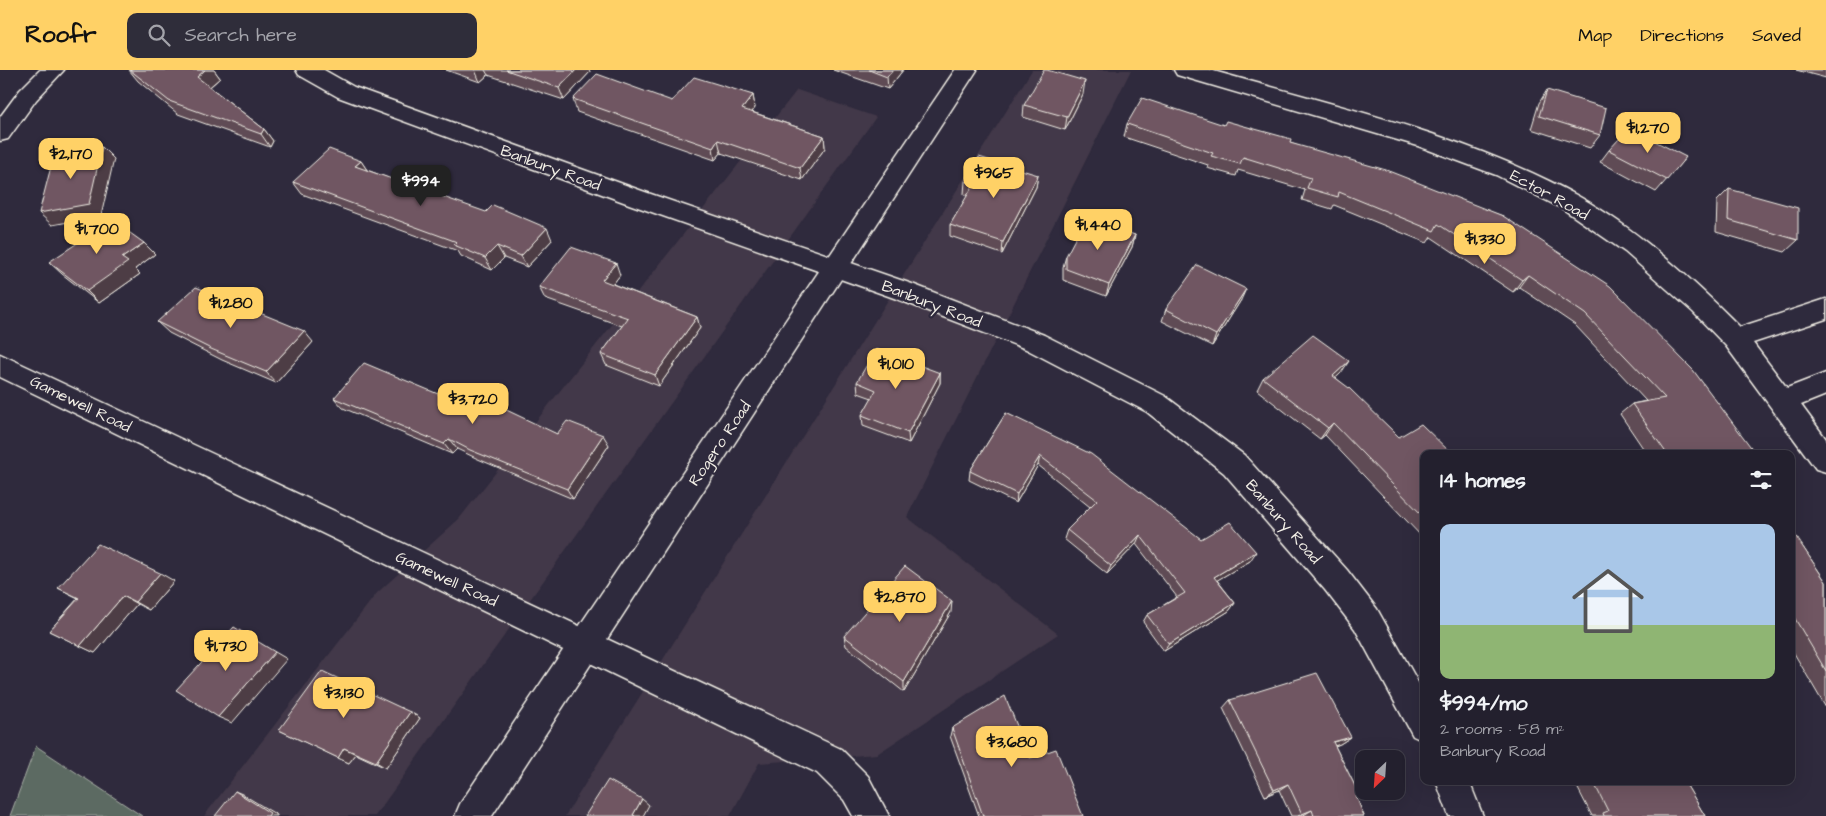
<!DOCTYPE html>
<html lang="en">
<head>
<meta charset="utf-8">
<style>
  :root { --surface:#23202e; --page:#2f2d3a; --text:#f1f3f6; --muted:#a3a3aa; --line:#403e4a; --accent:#ffd166 }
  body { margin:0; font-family:"Architects Daughter",sans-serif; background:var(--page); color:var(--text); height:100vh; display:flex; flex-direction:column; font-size:19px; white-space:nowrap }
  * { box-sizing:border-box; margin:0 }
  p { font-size:16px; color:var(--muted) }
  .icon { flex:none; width:28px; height:28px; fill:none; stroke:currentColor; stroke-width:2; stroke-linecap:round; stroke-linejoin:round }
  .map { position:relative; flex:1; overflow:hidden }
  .sheet { position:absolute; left:1420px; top:380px; width:375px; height:335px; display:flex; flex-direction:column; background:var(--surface); border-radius:10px; box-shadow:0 5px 20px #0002,0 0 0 1px var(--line) }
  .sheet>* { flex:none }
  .needle { width:32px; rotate:205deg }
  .tools { position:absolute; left:1355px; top:680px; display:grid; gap:10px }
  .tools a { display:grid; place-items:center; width:50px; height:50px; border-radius:10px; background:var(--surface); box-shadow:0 5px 20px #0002,0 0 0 1px var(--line); font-size:25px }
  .price { position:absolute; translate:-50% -42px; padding:0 11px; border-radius:10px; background:var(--accent); color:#111; font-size:16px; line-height:32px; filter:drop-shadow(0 1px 2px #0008) }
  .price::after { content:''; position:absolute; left:50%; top:30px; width:15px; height:11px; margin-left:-8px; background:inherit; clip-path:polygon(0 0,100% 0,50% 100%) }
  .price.selected { background:#222; color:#fff }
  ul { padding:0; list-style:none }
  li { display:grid; align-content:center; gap:10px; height:265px; padding:0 20px }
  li+li { border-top:1px solid var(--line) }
  li span { display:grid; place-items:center; height:155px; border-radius:10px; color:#555 }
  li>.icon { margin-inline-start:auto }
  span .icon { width:90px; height:90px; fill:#fffc; stroke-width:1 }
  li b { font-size:21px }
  h2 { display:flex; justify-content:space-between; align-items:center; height:60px; padding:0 20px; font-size:21px }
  header { display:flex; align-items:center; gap:30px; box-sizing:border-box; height:70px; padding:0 25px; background:var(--accent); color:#111 }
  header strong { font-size:24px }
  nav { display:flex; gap:28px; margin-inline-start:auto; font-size:18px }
  .search { width:350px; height:45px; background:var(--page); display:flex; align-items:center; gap:12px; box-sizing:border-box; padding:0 18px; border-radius:10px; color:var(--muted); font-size:19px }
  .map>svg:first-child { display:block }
  .built { fill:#423848 }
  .green { fill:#5b6b62; stroke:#a8aea5 }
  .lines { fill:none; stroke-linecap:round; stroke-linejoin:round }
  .street-casing { stroke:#f4f1e8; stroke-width:3 }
  .secondary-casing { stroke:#f4f1e8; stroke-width:3 }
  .street { fill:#2f2a3d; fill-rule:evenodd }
  .secondary { fill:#2f2a3d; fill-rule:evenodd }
  .wall { fill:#5f4b54; stroke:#f4f1e8 }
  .shaded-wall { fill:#4e3d45; stroke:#f4f1e8 }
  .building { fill:#6f5762; stroke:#f4f1e8 }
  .labels { text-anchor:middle; stroke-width:4.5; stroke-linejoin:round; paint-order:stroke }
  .street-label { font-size:16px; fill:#f4f1e8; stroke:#2f2a3d }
</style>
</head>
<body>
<header>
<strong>Roofr</strong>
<div class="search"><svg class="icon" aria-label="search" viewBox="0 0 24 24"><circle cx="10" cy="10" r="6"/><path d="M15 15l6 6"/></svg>Search here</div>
<nav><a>Map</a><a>Directions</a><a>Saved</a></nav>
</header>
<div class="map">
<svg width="1826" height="746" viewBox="0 0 1826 746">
  <rect width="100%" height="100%" fill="#2f2a3d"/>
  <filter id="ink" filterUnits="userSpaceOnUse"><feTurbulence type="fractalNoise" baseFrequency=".02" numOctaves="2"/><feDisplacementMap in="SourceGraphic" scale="10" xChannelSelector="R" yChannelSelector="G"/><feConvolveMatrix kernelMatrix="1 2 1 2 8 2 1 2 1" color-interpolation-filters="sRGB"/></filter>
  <g filter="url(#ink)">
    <g class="built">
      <polygon points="1032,0 1131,0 907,447 1058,564 877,684 759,693 730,746 565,746"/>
      <polygon points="797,20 876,47 375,746 204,746 377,523 459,449"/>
    </g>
    <polygon class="green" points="36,676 142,746 10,746"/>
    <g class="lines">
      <defs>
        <g id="street">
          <polygon points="40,0 64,0 36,30 8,69 0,71 0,47 20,20"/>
          <polygon points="296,0 324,0 354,17 645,122 912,214 1044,265 1165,326 1244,385 1347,500 1377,539 1424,623 1424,671 1413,666 1355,559 1325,520 1224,403 1147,342 1026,279 894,228 629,134 338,27 299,5"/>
          <path d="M1174,0h36c123,35 255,64 368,126 59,33 114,83 162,131l86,-28v20l-73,24 34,45 39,-15v22l-25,10 25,34v33l-10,-3 -90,-123 -33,-34 -68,-60 -62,-43 -67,-34 -78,-29 -241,-71z"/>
          <polygon points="0,284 841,679 868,706 889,746 853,746 844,730 817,703 0,307"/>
          <polygon points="1436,711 1469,711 1483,746 1449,746"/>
        </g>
        <polygon id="secondary" points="955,0 977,0 492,746 455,746 460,734 522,641"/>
      </defs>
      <use href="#street" class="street-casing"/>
      <use href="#secondary" class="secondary-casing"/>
      <use href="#street" class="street"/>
      <use href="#secondary" class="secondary"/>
    </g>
    <g class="wall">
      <polygon points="129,0 214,0 220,8 210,17 264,59 273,71 270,77 178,44 138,11"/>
      <polygon points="446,0 589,0 590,2 564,30 488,5 480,12"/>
      <polygon points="833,0 903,0 888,19"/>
      <polygon points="1796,0 1826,0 1826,8"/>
      <polygon points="1547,20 1600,65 1590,78 1531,59 1539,33"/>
      <polygon points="1083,24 1065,60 1023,47 1024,35"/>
      <polygon points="753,25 755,38 752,42 824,66 825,78 802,110 721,83 715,90 577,42 573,29 672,31"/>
      <polygon points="1127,54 1224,55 1290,73 1503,146 1756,384 1647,384 1620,344 1632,334 1646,331 1575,255 1519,217 1513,222 1431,167 1427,173 1334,135 1332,139 1302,130 1305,120 1238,100 1236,106 1207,98 1208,95 1124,67"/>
      <polygon points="1609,80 1686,87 1656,122 1600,92"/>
      <polygon points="361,91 367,100 552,170 527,197 504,188 492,200 461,186 458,181 302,124 293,112"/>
      <polygon points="1038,105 1036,117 1002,184 950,166 950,155 968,125 964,124 965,111"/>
      <polygon points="1729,119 1798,170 1785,182 1716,162 1717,131"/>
      <polygon points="1135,165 1132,177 1106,226 1063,210 1063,197 1066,186"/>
      <polygon points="155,184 135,199 140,204 99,233 62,204 49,192"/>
      <polygon points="620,205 613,214 697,247 700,258 659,316 606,295 601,284 622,256 545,229 539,217"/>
      <polygon points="1241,230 1212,276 1162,251 1166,239"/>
      <polygon points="157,252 313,272 276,313 222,290 169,263"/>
      <polygon points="940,303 940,313 909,373 863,356 862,345 872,328 858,323 857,312"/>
      <polygon points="1341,303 1336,308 1399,367 1424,384 1424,469 1325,365 1320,369 1257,320 1263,308"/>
      <polygon points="334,328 450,329 557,364 609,375 573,429 478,389 457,379 452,384 343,338"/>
      <polygon points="1006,343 1201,469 1250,491 1217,510 1235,533 1229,541 1164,581 1143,552 1147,545 1177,527 1136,474 1107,504 1064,469 1067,460 1090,437 1038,395 1016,433 969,410 970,401"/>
      <polygon points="1791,459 1826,512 1826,638 1791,578"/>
      <polygon points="174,511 149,540 137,534 95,583 49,561 78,528 58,518"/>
      <polygon points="951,542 904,622 846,576 844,566"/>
      <polygon points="1230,630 1351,667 1340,674 1335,676 1359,724 1356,726 1364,746 1291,746 1279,720 1265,726 1223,638"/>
      <polygon points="410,642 420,648 386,698 356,684 349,693 279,660"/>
      <polygon points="952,658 1030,688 1083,746 979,746 950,666"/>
      <polygon points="1574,711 1684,711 1705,746 1592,746"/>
    </g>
    <g class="shaded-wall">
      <polygon points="205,0 214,0 220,8 206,20 197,7"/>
      <polygon points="475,0 485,0 488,5 480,12"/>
      <polygon points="576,0 589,0 590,2 564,30 559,18"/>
      <polygon points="893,0 903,0 888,19 887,7"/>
      <polygon points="1085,11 1083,24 1065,60 1067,47"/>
      <polygon points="753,25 755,38 745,51 742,39"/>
      <polygon points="264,59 273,71 270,77 261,64"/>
      <polygon points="824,66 825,78 802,110 800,98"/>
      <polygon points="718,70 721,83 715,90 713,78"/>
      <polygon points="102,77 114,89 101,146 52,155 39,143"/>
      <polygon points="361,91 369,103 355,96"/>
      <polygon points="1038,105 1036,117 1002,184 1003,172"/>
      <polygon points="547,158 552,170 527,197 521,186"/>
      <polygon points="1135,165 1132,177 1106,226 1109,215"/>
      <polygon points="144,173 155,184 135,199 140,204 99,233 87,221 122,188"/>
      <polygon points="497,176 504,188 492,200 485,188"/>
      <polygon points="616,193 620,205 607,222 602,210"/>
      <polygon points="1528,205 1519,217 1513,222 1522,210"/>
      <polygon points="1246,219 1241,230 1212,276 1216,265"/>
      <polygon points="697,247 700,258 659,316 655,305"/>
      <polygon points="304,261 313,272 276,313 266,302"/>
      <polygon points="1349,291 1341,303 1325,318 1333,306"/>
      <polygon points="940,303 940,313 909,373 908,363"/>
      <polygon points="1333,353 1325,365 1320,369 1328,358"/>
      <polygon points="603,365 609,375 573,429 567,419"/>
      <polygon points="449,369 457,379 452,384 444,374"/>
      <polygon points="1040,386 1038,395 1016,433 1017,424"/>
      <polygon points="1140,465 1136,474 1107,504 1111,496"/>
      <polygon points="1256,482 1250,491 1209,515 1214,507"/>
      <polygon points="160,503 174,511 149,540 135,532"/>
      <polygon points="123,526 137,534 95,583 80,576"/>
      <polygon points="952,531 951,542 904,622 904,612"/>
      <polygon points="1235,533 1229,541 1164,581 1169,574"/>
      <polygon points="275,582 287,589 232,653 218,647"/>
      <polygon points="410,642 420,648 386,698 376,692"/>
      <polygon points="1351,667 1340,674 1323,680 1333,672"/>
      <polygon points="344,678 356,684 349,693 338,688"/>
      <polygon points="1288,714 1279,720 1265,726 1274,720"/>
      <polygon points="235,721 242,724 277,745 277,746 268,746"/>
      <polygon points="642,729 649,735 643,746 634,746 633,745"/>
      <polygon points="1312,740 1302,746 1298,746 1302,744"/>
    </g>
    <g class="building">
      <polygon points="130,0 205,0 197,7 264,59 261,64 169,31"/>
      <polygon points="506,0 576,0 559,18"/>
      <polygon points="869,0 893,0 887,7"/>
      <polygon points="1044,0 1047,0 1085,11 1067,47 1024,35"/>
      <polygon points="597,4 672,31 694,7 753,25 742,39 824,66 800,98 718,70 713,78 573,29"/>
      <polygon points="1547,20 1606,38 1600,65 1539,46"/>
      <polygon points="1142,28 1224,55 1226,51 1291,69 1290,73 1386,100 1503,146 1610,216 1693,300 1756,384 1690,384 1688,381 1667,384 1632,334 1665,328 1585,244 1528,205 1522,210 1438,154 1434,161 1339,122 1338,127 1307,118 1311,108 1243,87 1240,94 1211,86 1213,83 1127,54"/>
      <polygon points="1629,58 1686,87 1667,110 1609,80"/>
      <polygon points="102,77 89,134 39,143 54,85"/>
      <polygon points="329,79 361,91 355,96 486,142 493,135 547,158 521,186 497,176 485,188 454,175 457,172 293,112"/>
      <polygon points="979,87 1038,105 1003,172 950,155 974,114 965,111"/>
      <polygon points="1729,119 1798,138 1798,170 1728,150"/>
      <polygon points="1086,148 1135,165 1109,215 1066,199 1066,186"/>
      <polygon points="112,150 144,173 122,188 128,192 87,221 49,192"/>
      <polygon points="571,177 616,193 602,210 697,247 655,305 601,284 628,248 539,217"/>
      <polygon points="1197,195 1246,219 1216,265 1166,239"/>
      <polygon points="196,217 304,261 266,302 211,279 157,252"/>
      <polygon points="1313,265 1349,291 1333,306 1349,318 1399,367 1421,354 1452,384 1424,384 1424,447 1333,353 1328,358 1263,308"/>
      <polygon points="876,279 940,303 908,363 862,345 876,320 857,312"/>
      <polygon points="364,293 450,329 460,318 557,364 567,351 603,365 567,419 470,380 449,369 444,374 334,328"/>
      <polygon points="1006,343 1091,384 1201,469 1230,452 1256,482 1214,507 1235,533 1169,574 1147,545 1185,523 1140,465 1111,496 1067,460 1097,430 1040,386 1017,424 970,401"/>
      <polygon points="1791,459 1826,512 1826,601 1791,542"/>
      <polygon points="98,474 160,503 135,532 123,526 80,576 49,561 79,528 58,518"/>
      <polygon points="905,496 952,531 904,612 844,566"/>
      <polygon points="234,557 275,582 218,647 176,620"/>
      <polygon points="322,601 410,642 376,692 344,678 338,688 279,660"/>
      <polygon points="1317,603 1351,667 1333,672 1359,724 1356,726 1364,746 1314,746 1312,740 1302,744 1288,714 1274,720 1230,630"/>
      <polygon points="1005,626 1030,688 1056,679 1083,746 983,746 952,658"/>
      <polygon points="608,710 642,729 633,745 635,746 585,746"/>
      <polygon points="1593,711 1684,711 1705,746 1604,746 1603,743 1608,741"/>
      <polygon points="235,721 270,743 268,746 215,746"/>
    </g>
  </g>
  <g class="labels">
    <g class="street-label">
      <text transform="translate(551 97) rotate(20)" y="6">Banbury Road</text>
      <text transform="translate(1550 124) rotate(29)" y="6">Ector Road</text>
      <text transform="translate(932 233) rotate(21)" y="6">Banbury Road</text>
      <text transform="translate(81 333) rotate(26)" y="6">Gamewell Road</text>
      <text transform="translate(719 373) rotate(-56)" y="6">Rogero Road</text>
      <text transform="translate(1284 451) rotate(49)" y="6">Banbury Road</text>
      <text transform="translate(447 508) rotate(25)" y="6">Gamewell Road</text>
    </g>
  </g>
</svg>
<div class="tools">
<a><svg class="needle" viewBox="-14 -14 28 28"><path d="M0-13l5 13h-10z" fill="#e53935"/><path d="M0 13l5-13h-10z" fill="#a3a3aa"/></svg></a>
</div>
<b class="price" style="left:1648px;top:84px">$1,270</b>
<b class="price" style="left:71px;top:110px">$2,170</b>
<b class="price" style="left:994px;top:129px">$965</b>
<b class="price selected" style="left:421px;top:137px">$994</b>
<b class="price" style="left:1098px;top:181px">$1,440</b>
<b class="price" style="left:97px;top:185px">$1,700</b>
<b class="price" style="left:1485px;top:195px">$1,330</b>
<b class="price" style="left:231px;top:259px">$1,280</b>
<b class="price" style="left:896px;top:320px">$1,010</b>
<b class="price" style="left:473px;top:355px">$3,720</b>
<b class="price" style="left:900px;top:553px">$2,870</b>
<b class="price" style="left:226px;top:602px">$1,730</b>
<b class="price" style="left:344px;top:649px">$3,130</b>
<b class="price" style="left:1012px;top:698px">$3,680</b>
<section class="sheet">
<h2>14 homes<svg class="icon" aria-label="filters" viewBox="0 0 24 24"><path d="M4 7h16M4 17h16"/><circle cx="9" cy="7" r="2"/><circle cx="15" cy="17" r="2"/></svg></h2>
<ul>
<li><span style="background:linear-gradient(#a9c7e8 65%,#8fb573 0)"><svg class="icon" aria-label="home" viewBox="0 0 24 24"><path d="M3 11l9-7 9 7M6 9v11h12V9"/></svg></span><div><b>$994/mo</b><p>2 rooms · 58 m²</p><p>Banbury Road</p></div></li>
</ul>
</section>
</div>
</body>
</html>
